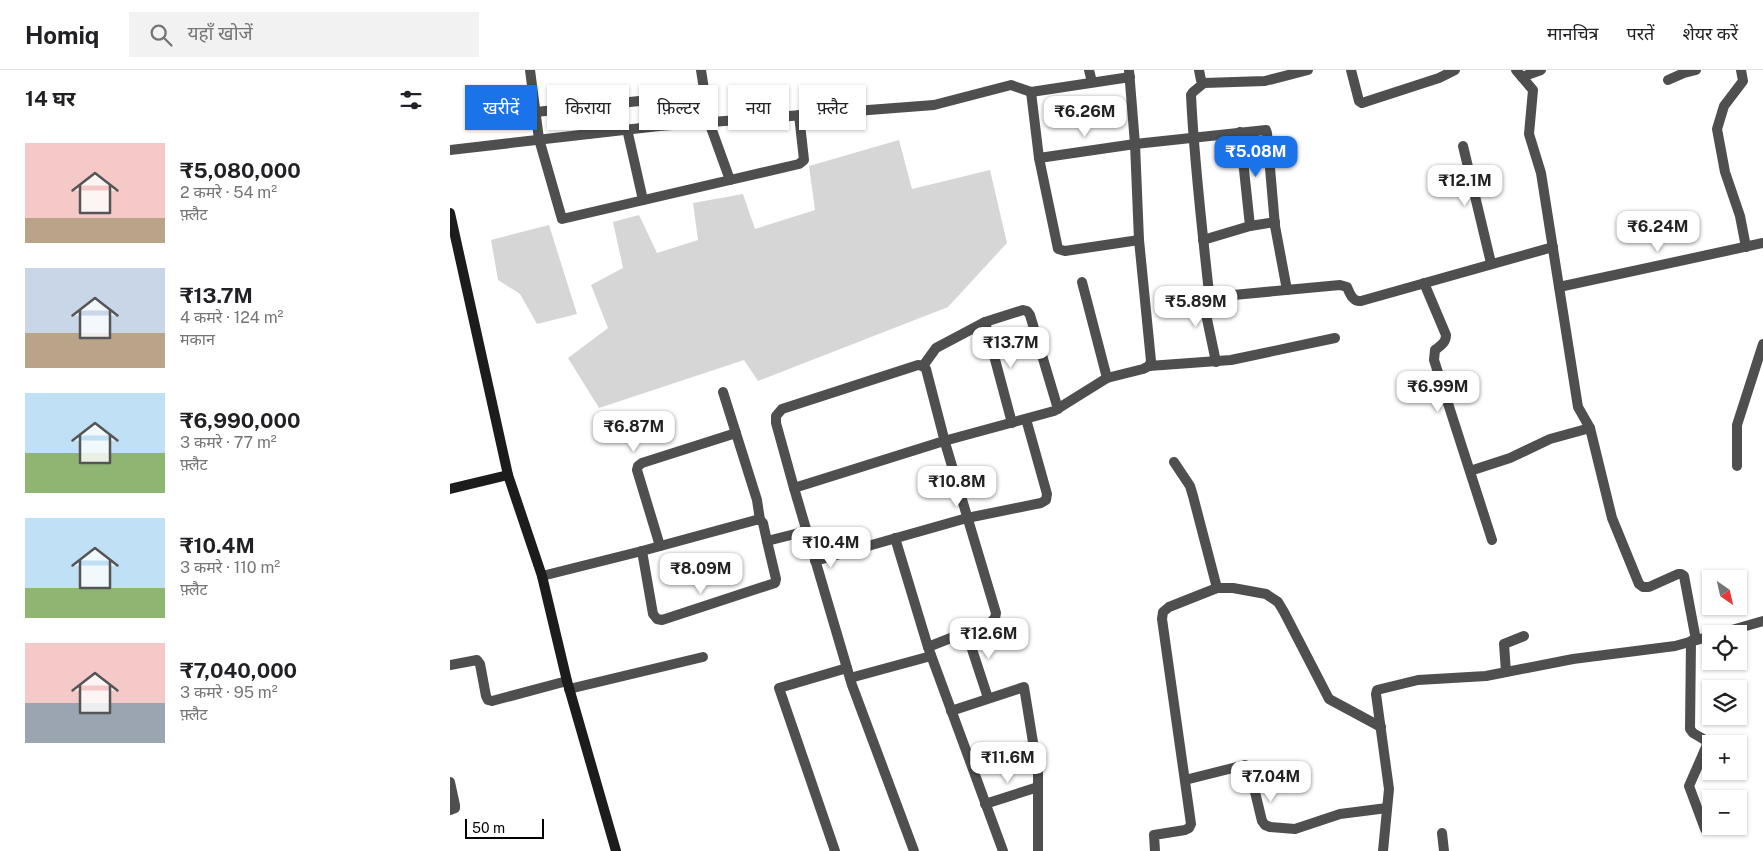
<!DOCTYPE html>
<html lang="hi">
<head>
<meta charset="utf-8">
<style>
  :root { --surface:#fff; --page:#f2f2f2; --text:#202124; --muted:#757577; --line:#e0e0e0; --accent:#1a73e8 }
  body { margin:0; font-family:"Public Sans","Noto Sans Devanagari",sans-serif; background:var(--page); color:var(--text); height:100vh; display:flex; flex-direction:column; font-size:19px; white-space:nowrap }
  * { box-sizing:border-box; margin:0 }
  p { font-size:16px; color:var(--muted) }
  .icon { flex:none; width:28px; height:28px; fill:none; stroke:currentColor; stroke-width:2; stroke-linecap:round; stroke-linejoin:round }
  .map { position:relative; flex:1; overflow:hidden }
  .panel { display:flex; flex-direction:column; background:var(--surface); width:450px }
  .panel>* { flex:none }
  .top-card { position:absolute; left:15px; top:15px; width:475px; height:45px; display:flex; gap:10px }
  .needle { width:32px; rotate:146deg }
  .fabs { position:absolute; left:1252px; top:500px; display:grid; gap:10px }
  .fabs a { display:grid; place-items:center; width:45px; height:45px; border-radius:0px; background:var(--surface); box-shadow:0 1px 4px #0004; font-size:25px }
  .scale { position:absolute; left:15px; bottom:12px; width:79px; box-sizing:border-box; padding-left:5px; border:2px solid #000; border-top:0; font-size:14px; line-height:18px; white-space:nowrap; color:#000; -webkit-text-stroke:4px #fff; paint-order:stroke }
  .price { position:absolute; translate:-50% -42px; padding:0 11px; border-radius:10px; background:#fff; color:#222; font-size:16px; line-height:32px; filter:drop-shadow(0 1px 2px #0008) }
  .price::after { content:''; position:absolute; left:50%; top:30px; width:15px; height:11px; margin-left:-8px; background:inherit; clip-path:polygon(0 0,100% 0,50% 100%) }
  .price.current { background:var(--accent); color:#fff }
  ul { padding:0; list-style:none }
  li { display:flex; align-items:center; gap:15px; height:125px; padding:0 25px }
  li span { display:grid; place-items:center; flex:none; width:140px; height:100px; border-radius:0px; color:#555 }
  li>.icon { margin-inline-start:auto }
  span .icon { width:60px; height:60px; fill:#fffc; stroke-width:1 }
  li b { font-size:21px }
  h2 { display:flex; justify-content:space-between; align-items:center; height:60px; padding:0 25px; font-size:21px }
  .tag { padding:0 18px; border-radius:0px; background:var(--surface); box-shadow:0 1px 4px #0004; font-size:18px; line-height:45px }
  .tag.current { background:var(--accent); color:#fff }
  header { display:flex; align-items:center; gap:30px; box-sizing:border-box; height:70px; padding:0 25px; background:var(--surface); border-bottom:1px solid var(--line) }
  header strong { font-size:24px }
  nav { display:flex; gap:28px; margin-inline-start:auto; font-size:18px }
  .search { width:350px; height:45px; background:var(--page); display:flex; align-items:center; gap:12px; box-sizing:border-box; padding:0 18px; border-radius:0px; color:var(--muted); font-size:19px }
  main { display:flex; flex:1; min-height:0 }
  .map>svg:first-child { display:block }
  .green { fill:#d6d6d6 }
  .lines { fill:none; stroke-linecap:round; stroke-linejoin:round }
  .street { stroke:#4f4f4f; stroke-width:10 }
  .secondary { stroke:#1c1c1c; stroke-width:10 }
</style>
</head>
<body>
<header>
<strong>Homiq</strong>
<div class="search"><svg class="icon" aria-label="search" viewBox="0 0 24 24"><circle cx="10" cy="10" r="6"/><path d="M15 15l6 6"/></svg>यहाँ खोजें</div>
<nav><a>मानचित्र</a><a>परतें</a><a>शेयर करें</a></nav>
</header>
<main>
<section class="panel">
<h2>14 घर<svg class="icon" aria-label="filters" viewBox="0 0 24 24"><path d="M4 7h16M4 17h16"/><circle cx="9" cy="7" r="2"/><circle cx="15" cy="17" r="2"/></svg></h2>
<ul>
<li><span style="background:linear-gradient(#f6c9c9 75%,#b9a48a 0)"><svg class="icon" aria-label="home" viewBox="0 0 24 24"><path d="M3 11l9-7 9 7M6 9v11h12V9"/></svg></span><div><b>₹5,080,000</b><p>2 कमरे · 54 m²</p><p>फ़्लैट</p></div></li>
<li><span style="background:linear-gradient(#c9d6e8 65%,#b9a48a 0)"><svg class="icon" aria-label="home" viewBox="0 0 24 24"><path d="M3 11l9-7 9 7M6 9v11h12V9"/></svg></span><div><b>₹13.7M</b><p>4 कमरे · 124 m²</p><p>मकान</p></div></li>
<li><span style="background:linear-gradient(#bfe0f5 60%,#8fb573 0)"><svg class="icon" aria-label="home" viewBox="0 0 24 24"><path d="M3 11l9-7 9 7M6 9v11h12V9"/></svg></span><div><b>₹6,990,000</b><p>3 कमरे · 77 m²</p><p>फ़्लैट</p></div></li>
<li><span style="background:linear-gradient(#bfe0f5 70%,#8fb573 0)"><svg class="icon" aria-label="home" viewBox="0 0 24 24"><path d="M3 11l9-7 9 7M6 9v11h12V9"/></svg></span><div><b>₹10.4M</b><p>3 कमरे · 110 m²</p><p>फ़्लैट</p></div></li>
<li><span style="background:linear-gradient(#f6c9c9 60%,#9aa5b1 0)"><svg class="icon" aria-label="home" viewBox="0 0 24 24"><path d="M3 11l9-7 9 7M6 9v11h12V9"/></svg></span><div><b>₹7,040,000</b><p>3 कमरे · 95 m²</p><p>फ़्लैट</p></div></li>
</ul>
</section>
<div class="map">
<svg width="1313" height="781" viewBox="0 0 1313 781">
  <rect width="100%" height="100%" fill="#fff"/>
  <g class="green">
    <polygon points="449,70 462,119 540,100 557,173 498,237 308,311 294,290 149,338 118,288 158,258 141,215 173,198 163,152 189,145 207,183 248,170 243,133 293,124 305,159 365,140 359,96"/>
    <polygon points="99,155 127,244 87,254 70,224 48,210 41,170"/>
  </g>
  <g class="lines">
    <g class="street">
      <polyline points="80,0 89,69 112,149 280,110 259,52 251,0"/>
      <polyline points="639,0 642,12"/>
      <polyline points="749,0 751,10 754,13 815,11 858,0"/>
      <polyline points="901,0 909,31 912,33 989,8 1005,0"/>
      <polyline points="1066,0 1083,20 1079,64 1091,103 1128,337 1140,358 1162,448 1189,514 1193,517 1199,517 1228,504 1231,504 1234,506 1246,570"/>
      <polyline points="1291,0 1293,11 1274,36 1267,59 1275,102 1290,146 1296,177"/>
      <polyline points="1072,7 1091,0"/>
      <polyline points="1218,10 1234,3 1246,0"/>
      <path d="M754,13l-11,9 -2,3c3,66 11,132 18,198l3,4 128,-12 7,2c3,7 6,15 14,14l192,-54"/>
      <polyline points="581,22 589,88 608,179 615,181 689,170"/>
      <polyline points="86,42 255,24"/>
      <polyline points="177,59 193,130"/>
      <polyline points="790,62 800,156"/>
      <polyline points="1013,76 1041,193"/>
      <polyline points="0,80 209,56 484,35 561,15 581,22 680,7"/>
      <polyline points="589,88 685,74 816,60 817,63 825,156 837,220"/>
      <polyline points="280,110 349,94 354,90 349,45"/>
      <polyline points="753,170 800,156 825,152"/>
      <polyline points="632,212 657,308"/>
      <path d="M974,213l22,52c0,8 -6,11 -11,15l-1,10 58,180"/>
      <polyline points="1109,217 1313,173"/>
      <polyline points="759,223 757,249 766,292"/>
      <polyline points="535,252 562,353"/>
      <polyline points="473,296 476,299 496,376 546,543 545,548 541,552 478,577 553,781"/>
      <polyline points="473,296 486,278 535,252 573,240 577,241 580,245 608,339"/>
      <polyline points="699,296 781,290 885,268"/>
      <polyline points="273,322 307,430 310,450"/>
      <polyline points="724,392 740,416 743,426 767,518"/>
      <polyline points="1287,396 1287,355 1313,274"/>
      <polyline points="1020,401 1060,388 1100,369 1140,358"/>
      <polyline points="344,418 494,371 604,341 657,308 693,299 699,296 701,291 689,170 685,74 679,0"/>
      <polyline points="445,468 478,577"/>
      <polyline points="210,476 187,400 188,396 192,393 286,363"/>
      <polyline points="192,481 203,544 207,549 212,550 325,513 326,509 317,471"/>
      <polyline points="365,491 517,448 591,433 596,430 597,424 576,349"/>
      <polyline points="92,506 192,481 306,450 310,450 313,453 317,471 357,461"/>
      <polyline points="516,561 538,628"/>
      <polyline points="1268,564 1313,551"/>
      <polyline points="1241,571 1240,659 1243,663 1255,670 1257,675 1239,716 1255,759"/>
      <polyline points="0,595 27,590 30,594 36,626 38,630 42,631 117,611"/>
      <polyline points="1056,602 1054,574 1074,566"/>
      <polyline points="400,608 481,586"/>
      <polyline points="119,619 253,587"/>
      <polyline points="501,641 574,617 588,703 588,781"/>
      <polyline points="735,710 795,695 799,697 812,751 815,755 820,757 845,759 890,744 937,738"/>
      <polyline points="0,712 5,735 5,738 0,740"/>
      <polyline points="535,734 588,717"/>
      <polyline points="992,763 994,781"/>
      <polyline points="385,781 329,618 397,598"/>
      <polyline points="464,781 402,615 344,418 326,353 326,346 332,339 468,295 473,296"/>
      <polyline points="705,781 704,765 735,760 739,758 741,754 712,549 713,542 719,537 767,518 783,518 816,524 828,532 834,542 879,629 931,657"/>
      <polyline points="933,781 939,719 926,624 927,620 968,610 1036,606 1123,589 1225,576 1261,566"/>
    </g>
    <g class="secondary">
      <polyline points="0,143 58,405 92,506 117,611 166,781"/>
      <polyline points="0,419 58,405"/>
    </g>
  </g>
</svg>
<div class="fabs">
<a><svg class="needle" viewBox="-14 -14 28 28"><path d="M0-13l5 13h-10z" fill="#e53935"/><path d="M0 13l5-13h-10z" fill="#757577"/></svg></a>
<a><svg class="icon" aria-label="locate" viewBox="0 0 24 24"><circle cx="12" cy="12" r="6"/><path d="M12 2v4M12 18v4M2 12h4M18 12h4"/></svg></a>
<a><svg class="icon" aria-label="layers" viewBox="0 0 24 24"><path d="M12 4l9 5-9 5-9-5zM3 14l9 5 9-5"/></svg></a>
<a>+</a>
<a>−</a>
</div>
<div class="scale">50 m</div>
<b class="price" style="left:635px;top:68px">₹6.26M</b>
<b class="price current" style="left:806px;top:108px">₹5.08M</b>
<b class="price" style="left:1015px;top:137px">₹12.1M</b>
<b class="price" style="left:1208px;top:183px">₹6.24M</b>
<b class="price" style="left:746px;top:258px">₹5.89M</b>
<b class="price" style="left:561px;top:299px">₹13.7M</b>
<b class="price" style="left:988px;top:343px">₹6.99M</b>
<b class="price" style="left:184px;top:383px">₹6.87M</b>
<b class="price" style="left:507px;top:438px">₹10.8M</b>
<b class="price" style="left:381px;top:499px">₹10.4M</b>
<b class="price" style="left:251px;top:525px">₹8.09M</b>
<b class="price" style="left:539px;top:590px">₹12.6M</b>
<b class="price" style="left:558px;top:714px">₹11.6M</b>
<b class="price" style="left:821px;top:733px">₹7.04M</b>
<div class="top-card">
<a class="tag current">खरीदें</a>
<a class="tag">किराया</a>
<a class="tag">फ़िल्टर</a>
<a class="tag">नया</a>
<a class="tag">फ़्लैट</a>
</div>
</div>
</main>
</body>
</html>
